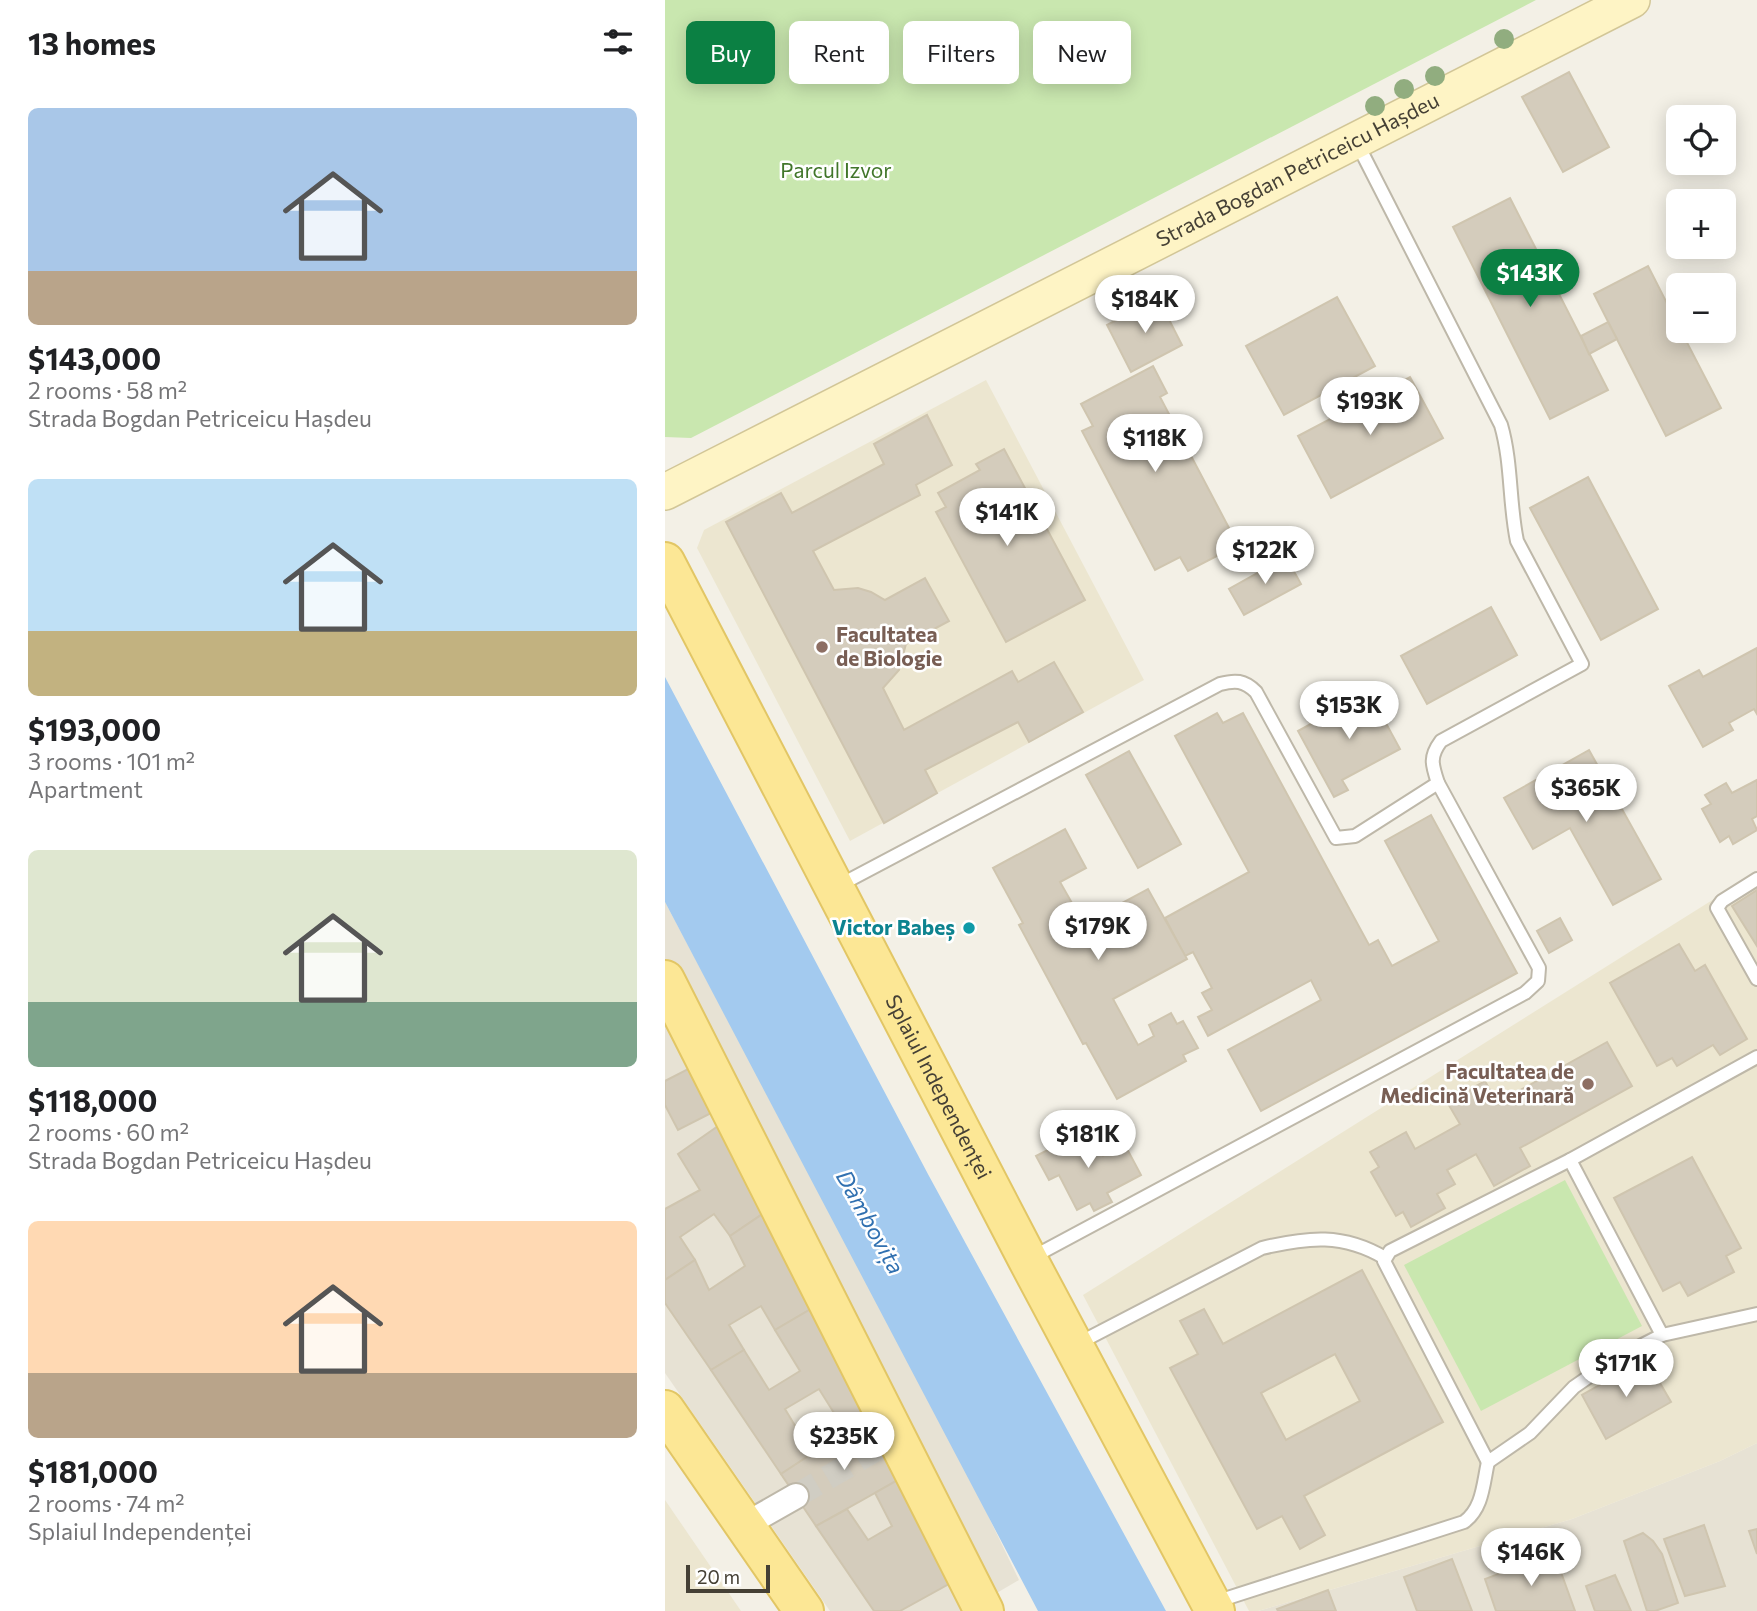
<!DOCTYPE html>
<html lang="en">
<head>
<meta charset="utf-8">
<style>
  :root { --surface:#fff; --page:#f2f2f2; --text:#202124; --muted:#757577; --accent:#0b8043 }
  body { margin:0; font-family:Commissioner,sans-serif; background:var(--page); color:var(--text); height:100vh; display:flex; flex-direction:column; font-size:26px; white-space:nowrap }
  * { box-sizing:border-box; margin:0 }
  p { font-size:23px; color:var(--muted) }
  .icon { flex:none; width:38px; height:38px; fill:none; stroke:currentColor; stroke-width:2; stroke-linecap:round; stroke-linejoin:round }
  .map { position:relative; flex:1; overflow:hidden }
  .panel { display:flex; flex-direction:column; background:var(--surface); width:665px }
  .panel>* { flex:none }
  .top-card { position:absolute; left:21px; top:21px; width:665px; height:63px; display:flex; gap:14px }
  .tools { position:absolute; left:1001px; top:105px; display:grid; gap:14px }
  .tools a { display:grid; place-items:center; width:70px; height:70px; border-radius:10px; background:var(--surface); box-shadow:0 4px 18px #0003; font-size:35px }
  .scale { position:absolute; left:21px; bottom:18px; width:84px; box-sizing:border-box; padding-left:7px; border:4px solid #454035; border-top:0; font-size:19px; line-height:24px; white-space:nowrap; color:#454035; -webkit-text-stroke:5px #fff; paint-order:stroke }
  .price { position:absolute; translate:-50% -60px; padding:0 16px; border-radius:24px; background:#fff; color:#222; font-size:23px; line-height:46px; filter:drop-shadow(0 2px 4px #0008) }
  .price::after { content:''; position:absolute; left:50%; top:42px; width:21px; height:16px; margin-left:-10px; background:inherit; clip-path:polygon(0 0,100% 0,50% 100%) }
  .price.current { background:var(--accent); color:#fff }
  ul { padding:0; list-style:none }
  li { display:grid; align-content:center; gap:14px; height:371px; padding:0 28px }
  li span { display:grid; place-items:center; height:217px; border-radius:10px; color:#555 }
  li>.icon { margin-inline-start:auto }
  span .icon { width:126px; height:126px; fill:#fffc; stroke-width:1 }
  li b { font-size:30px }
  h2 { display:flex; justify-content:space-between; align-items:center; height:84px; padding:0 28px; font-size:30px }
  .chip { padding:0 24px; border-radius:10px; background:var(--surface); box-shadow:0 4px 18px #0003; font-size:24px; line-height:63px }
  .chip.current { background:var(--accent); color:#fff }
  main { display:flex; flex:1; min-height:0 }
  .map>svg:first-child { display:block }
  .residential { fill:#e7e2d4 }
  .education { fill:#ece6d0 }
  .green { fill:#c9e7af }
  .water { fill:#a3caef }
  .building { fill:#d4ccbc; stroke:#cfc5af; stroke-width:2; fill-rule:evenodd }
  .lines { fill:none; stroke-linecap:round; stroke-linejoin:round }
  .minor-tunnel { stroke:#d0cdc3; stroke-width:24; stroke-dasharray:24 12; stroke-linecap:butt }
  .service-casing { stroke:#beb8a9; stroke-width:16 }
  .minor-casing { stroke:#beb8a9; stroke-width:28 }
  .secondary-casing { stroke:#d2c697; stroke-width:38 }
  .primary-casing { stroke:#e2c665; stroke-width:42 }
  .service { stroke:#fff; stroke-width:12 }
  .minor { stroke:#fff; stroke-width:24 }
  .secondary { stroke:#fef4c5; stroke-width:35 }
  .primary { stroke:#fce795; stroke-width:38 }
  .tree { fill:#91ad7f }
  .education-dot { fill:#8d6e63; stroke:#fff; stroke-width:2.5 }
  .culture-dot { fill:#0f9aa8; stroke:#fff; stroke-width:2.5 }
  .labels { text-anchor:middle; stroke-width:5; stroke-linejoin:round; paint-order:stroke }
  .park-label { font-size:21px; fill:#41762a; stroke:#fff }
  .street-label { font-size:21px; fill:#454035; stroke:#fff }
  .education-label { font-size:21px; font-weight:bold; fill:#785e54; stroke:#fff; text-anchor:start }
  .culture-label { font-size:21px; font-weight:bold; fill:#0d838f; stroke:#fff; text-anchor:end }
  .water-label { font-size:23px; font-style:italic; fill:#3070b0; stroke:#fff }
</style>
</head>
<body>
<main>
<section class="panel">
<h2>13 homes<svg class="icon" aria-label="filters" viewBox="0 0 24 24"><path d="M4 7h16M4 17h16"/><circle cx="9" cy="7" r="2"/><circle cx="15" cy="17" r="2"/></svg></h2>
<ul>
<li><span style="background:linear-gradient(#a9c7e8 75%,#b9a48a 0)"><svg class="icon" aria-label="home" viewBox="0 0 24 24"><path d="M3 11l9-7 9 7M6 9v11h12V9"/></svg></span><div><b>$143,000</b><p>2 rooms · 58 m²</p><p>Strada Bogdan Petriceicu Hașdeu</p></div></li>
<li><span style="background:linear-gradient(#bfe0f5 70%,#c2b280 0)"><svg class="icon" aria-label="home" viewBox="0 0 24 24"><path d="M3 11l9-7 9 7M6 9v11h12V9"/></svg></span><div><b>$193,000</b><p>3 rooms · 101 m²</p><p>Apartment</p></div></li>
<li><span style="background:linear-gradient(#dfe7d0 70%,#7fa58c 0)"><svg class="icon" aria-label="home" viewBox="0 0 24 24"><path d="M3 11l9-7 9 7M6 9v11h12V9"/></svg></span><div><b>$118,000</b><p>2 rooms · 60 m²</p><p>Strada Bogdan Petriceicu Hașdeu</p></div></li>
<li><span style="background:linear-gradient(#ffd9b3 70%,#b9a48a 0)"><svg class="icon" aria-label="home" viewBox="0 0 24 24"><path d="M3 11l9-7 9 7M6 9v11h12V9"/></svg></span><div><b>$181,000</b><p>2 rooms · 74 m²</p><p>Splaiul Independenței</p></div></li>
</ul>
</section>
<div class="map">
<svg width="1092" height="1611" viewBox="0 0 1092 1611">
  <rect width="100%" height="100%" fill="#f3f0e6"/>
  <g class="residential">
    <polygon points="0,902 189,1257 317,1503 354,1580 301,1611 165,1611 0,1373"/>
    <polygon points="1092,1443 1092,1611 593,1611 907,1519 1055,1461"/>
  </g>
  <g class="education">
    <polygon points="321,380 479,680 185,841 32,548 39,530"/>
    <polygon points="1092,872 1092,1443 1055,1461 907,1519 593,1611 584,1611 418,1295"/>
    <polygon points="0,1500 76,1611 0,1611"/>
  </g>
  <g class="green">
    <polygon points="0,0 871,0 26,438 0,437"/>
    <polygon points="900,1180 977,1326 816,1411 739,1265"/>
  </g>
  <polygon class="water" points="0,677 264,1176 501,1611 373,1611 0,902"/>
  <g class="building">
    <polygon points="904,72 944,147 898,172 857,97"/>
    <polygon points="845,198 943,390 885,419 788,227"/>
    <polygon points="983,266 1013,325 1013,331 1016,331 1056,408 1001,436 929,294"/>
    <polygon points="672,297 710,366 619,415 581,346"/>
    <polygon points="493,298 517,345 466,372 442,325"/>
    <polygon points="943,322 952,339 924,354 916,336"/>
    <polygon points="488,366 502,393 495,397 573,545 523,571 515,557 490,570 417,431 428,426 416,404"/>
    <polygon points="745,377 778,438 666,498 633,436"/>
    <polygon points="262,415 287,465 251,485 255,495 148,551 169,590 193,588 206,592 220,600 260,578 284,621 241,644 234,670 218,688 239,730 347,671 353,682 389,662 418,712 364,742 353,722 260,770 272,793 219,823 61,522 116,493 127,513 219,464 209,444"/>
    <polygon points="339,449 420,600 341,642 271,512 281,507 273,493 315,470 311,464"/>
    <polygon points="923,477 993,609 936,640 865,508"/>
    <polygon points="621,557 636,584 579,615 564,589"/>
    <polygon points="826,607 852,655 762,704 736,656"/>
    <polygon points="1092,648 1092,714 1089,709 1064,723 1068,730 1038,747 1004,686 1034,670 1038,677"/>
    <polygon points="704,692 735,749 677,780 683,790 669,797 633,731"/>
    <polygon points="552,713 558,723 578,713 704,945 713,940 727,966 774,941 720,841 766,815 852,973 596,1111 563,1050 656,1000 646,980 543,1036 533,1017 547,1010 537,993 547,988 528,952 520,956 500,918 584,872 510,736"/>
    <polygon points="924,750 996,879 948,905 905,828 868,849 839,798"/>
    <polygon points="464,751 516,844 473,868 421,775"/>
    <polygon points="1092,780 1092,816 1087,819 1092,830 1068,844 1064,836 1055,842 1037,809 1046,804 1040,795 1061,783 1067,793"/>
    <polygon points="400,829 421,868 395,882 407,903 396,909 407,930 483,889 522,959 448,999 473,1045 489,1036 484,1025 506,1013 512,1024 518,1021 533,1048 518,1055 521,1061 452,1099 421,1043 418,1044 354,925 358,923 328,868"/>
    <polygon points="1092,890 1092,946 1067,906"/>
    <polygon points="895,918 907,940 884,953 872,931"/>
    <polygon points="1014,944 1030,971 1040,965 1082,1039 1055,1055 1048,1045 1012,1066 1007,1058 992,1066 945,983"/>
    <polygon points="942,1042 967,1086 855,1148 865,1166 829,1186 811,1154 782,1170 790,1184 772,1194 780,1208 746,1227 738,1212 731,1216 706,1172 714,1167 705,1152 741,1132 750,1149 795,1124 782,1102 820,1081 832,1103"/>
    <polygon points="27,1067 50,1111 13,1130 0,1105 0,1081"/>
    <polygon points="56,1124 102,1211 65,1236 49,1214 15,1237 30,1260 0,1280 0,1209 35,1190 13,1154"/>
    <polygon points="424,1129 438,1156 460,1145 476,1175 442,1193 447,1202 429,1211 425,1203 412,1210 394,1175 384,1180 371,1156"/>
    <polygon points="1027,1157 1076,1248 1061,1256 1069,1272 1023,1296 1015,1282 998,1291 949,1198"/>
    <polygon points="102,1211 151,1306 110,1330 96,1306 64,1325 79,1350 46,1370 0,1303 0,1280 30,1260 44,1290 80,1266 65,1236"/>
    <path d="M697,1270l81,152 -139,74 21,39 -25,14 -18,-33 -25,13 -87,-161 28,-14 -18,-33 24,-12 19,35zM670,1354l25,47 -74,39 -25,-47z"/>
    <polygon points="151,1306 207,1414 181,1432 154,1389 120,1409 147,1454 116,1474 46,1370 79,1350 104,1390 135,1371 110,1330"/>
    <polygon points="981,1359 1006,1402 941,1439 917,1395"/>
    <polygon points="207,1414 240,1476 151,1526 116,1474"/>
    <polygon points="240,1476 291,1580 235,1611 209,1611 151,1526 182,1509 203,1540 227,1526 210,1493"/>
    <polygon points="1039,1525 1060,1586 1020,1596 999,1539"/>
    <polygon points="1092,1529 1092,1554 1084,1531"/>
    <polygon points="978,1533 988,1541 997,1554 1013,1603 990,1611 982,1611 959,1541"/>
    <polygon points="889,1553 910,1611 831,1611 820,1579"/>
    <polygon points="787,1559 807,1611 752,1611 739,1577"/>
    <polygon points="950,1575 966,1611 930,1611 921,1586"/>
    <polygon points="663,1590 671,1611 613,1611 612,1609"/>
  </g>
  <g class="lines">
    <polyline class="minor-tunnel" points="131,1496 222,1443"/>
    <defs>
      <g id="service">
        <polyline points="1092,879 1057,901 1052,908 1092,979"/>
        <path d="M173,886l382,-202c15,-4 24,-4 36,8l80,146 19,-2 83,-53"/>
        <polyline points="1092,1057 905,1160 725,1251 719,1261 823,1462 865,1433 909,1387 948,1360 997,1335 1092,1314"/>
        <polyline points="905,1160 997,1335"/>
        <path d="M366,1258l494,-265 13,-12 1,-13 -101,-185c-6,-18 -9,-26 3,-42l141,-77 -65,-123c-8,-38 -5,-78 -16,-116l-144,-282"/>
        <path d="M412,1344l185,-96c46,-11 81,-15 123,10"/>
        <path d="M550,1602l249,-80c19,-14 19,-38 24,-60"/>
      </g>
      <polyline id="minor" points="80,1525 131,1496"/>
      <g id="secondary">
        <path id="s1" d="M0,492l967,-492"/>
      </g>
      <g id="primary">
        <path id="s2" d="M0,562l363,698 187,351"/>
        <polyline points="0,980 319,1611"/>
        <polyline points="0,1410 139,1611"/>
      </g>
    </defs>
    <use href="#service" class="service-casing"/>
    <use href="#minor" class="minor-casing"/>
    <use href="#secondary" class="secondary-casing"/>
    <use href="#primary" class="primary-casing"/>
    <use href="#service" class="service"/>
    <use href="#minor" class="minor"/>
    <use href="#secondary" class="secondary"/>
    <use href="#primary" class="primary"/>
  </g>
  <g class="tree">
    <circle cx="839" cy="39" r="10"/>
    <circle cx="770" cy="76" r="10"/>
    <circle cx="739" cy="89" r="10"/>
    <circle cx="710" cy="106" r="10"/>
  </g>
  <g class="education-dot">
    <circle cx="157" cy="647" r="7"/>
    <circle cx="923" cy="1084" r="7"/>
  </g>
  <circle class="culture-dot" cx="304" cy="928" r="7"/>
  <g class="labels">
    <g class="park-label">
      <text x="171" y="178">Parcul Izvor</text>
    </g>
    <g class="street-label">
      <text dy="7" stroke="none"><textPath href="#s1" startOffset="710">Strada Bogdan Petriceicu Hașdeu</textPath></text>
      <text dy="7" stroke="none"><textPath href="#s2" startOffset="592">Splaiul Independenței</textPath></text>
    </g>
    <g class="education-label">
      <text x="171" y="642">Facultatea<tspan x="171" dy="24">de Biologie</tspan></text>
      <text x="909" y="1079" text-anchor="end">Facultatea de<tspan x="909" dy="24">Medicină Veterinară</tspan></text>
    </g>
    <g class="culture-label">
      <text x="290" y="935">Victor Babeș</text>
    </g>
    <g class="water-label">
      <text transform="translate(205 1222) rotate(61)" y="8">Dâmbovița</text>
    </g>
  </g>
</svg>
<div class="tools">
<a><svg class="icon" aria-label="locate" viewBox="0 0 24 24"><circle cx="12" cy="12" r="6"/><path d="M12 2v4M12 18v4M2 12h4M18 12h4"/></svg></a>
<a>+</a>
<a>−</a>
</div>
<div class="scale">20 m</div>
<b class="price current" style="left:865px;top:309px">$143K</b>
<b class="price" style="left:480px;top:335px">$184K</b>
<b class="price" style="left:705px;top:437px">$193K</b>
<b class="price" style="left:490px;top:474px">$118K</b>
<b class="price" style="left:342px;top:548px">$141K</b>
<b class="price" style="left:600px;top:586px">$122K</b>
<b class="price" style="left:684px;top:741px">$153K</b>
<b class="price" style="left:921px;top:824px">$365K</b>
<b class="price" style="left:433px;top:962px">$179K</b>
<b class="price" style="left:423px;top:1170px">$181K</b>
<b class="price" style="left:961px;top:1399px">$171K</b>
<b class="price" style="left:179px;top:1472px">$235K</b>
<b class="price" style="left:866px;top:1588px">$146K</b>
<div class="top-card">
<a class="chip current">Buy</a>
<a class="chip">Rent</a>
<a class="chip">Filters</a>
<a class="chip">New</a>
</div>
</div>
</main>
</body>
</html>
